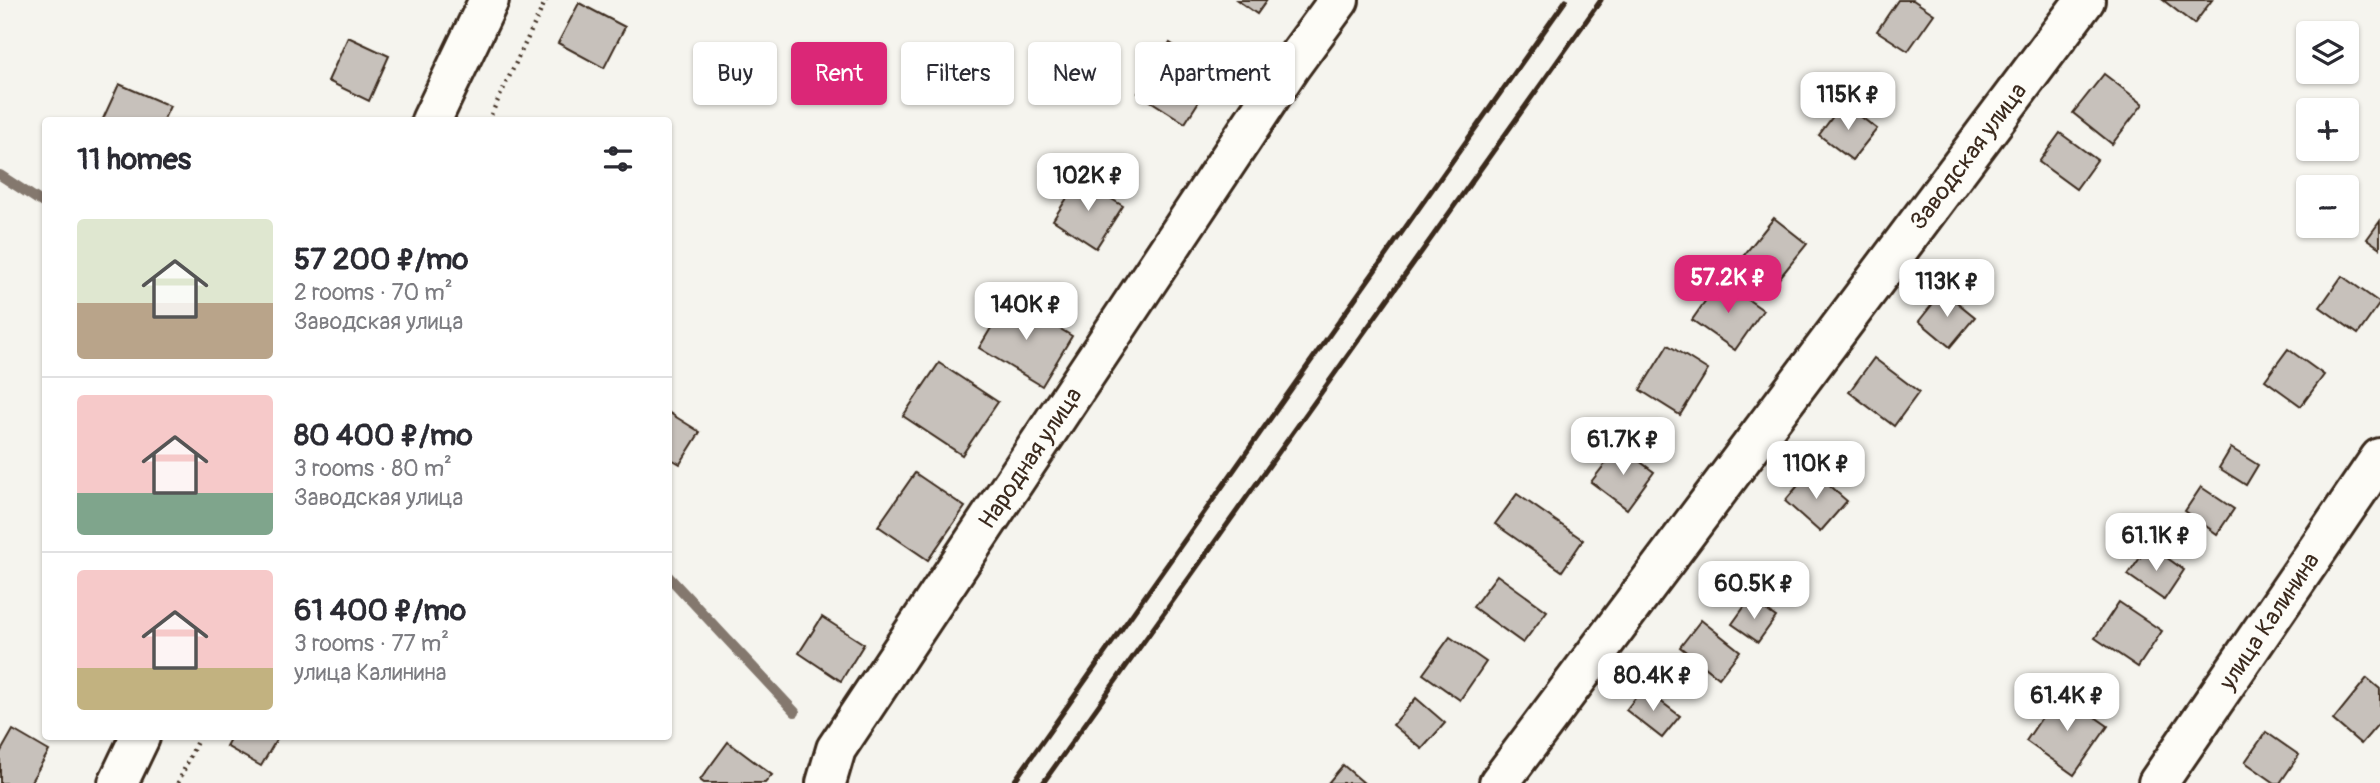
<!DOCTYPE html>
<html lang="en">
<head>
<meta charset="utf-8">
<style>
  :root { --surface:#fff; --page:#f7f7f7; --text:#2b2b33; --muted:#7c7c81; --line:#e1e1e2; --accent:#db2777 }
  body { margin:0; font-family:Pangolin,sans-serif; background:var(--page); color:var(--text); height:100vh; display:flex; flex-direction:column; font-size:26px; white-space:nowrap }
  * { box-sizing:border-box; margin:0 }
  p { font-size:23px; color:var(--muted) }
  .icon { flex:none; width:38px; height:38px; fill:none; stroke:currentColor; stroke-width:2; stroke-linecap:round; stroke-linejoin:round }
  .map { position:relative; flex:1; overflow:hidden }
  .details { position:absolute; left:42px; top:117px; width:630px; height:623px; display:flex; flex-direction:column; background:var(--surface); border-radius:7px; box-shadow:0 2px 5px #0004 }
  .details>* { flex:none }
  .hud { position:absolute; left:693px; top:42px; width:665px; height:63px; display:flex; gap:14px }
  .fabs { position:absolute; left:2296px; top:21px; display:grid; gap:14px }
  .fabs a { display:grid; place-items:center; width:63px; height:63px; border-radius:7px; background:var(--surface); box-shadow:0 2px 5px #0004; font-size:35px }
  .price { position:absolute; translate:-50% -60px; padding:0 16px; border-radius:14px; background:#fff; color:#222; font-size:23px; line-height:46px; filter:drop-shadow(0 2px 4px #0008) }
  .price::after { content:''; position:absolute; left:50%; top:42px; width:21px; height:16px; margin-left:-10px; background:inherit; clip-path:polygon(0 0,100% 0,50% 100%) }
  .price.active { background:var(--accent); color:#fff }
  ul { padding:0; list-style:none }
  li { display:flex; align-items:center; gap:21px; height:175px; padding:0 35px }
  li+li { border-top:2px solid var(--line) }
  li span { display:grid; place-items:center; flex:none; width:196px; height:140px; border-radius:7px; color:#555 }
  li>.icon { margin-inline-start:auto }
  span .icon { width:84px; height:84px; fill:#fffc; stroke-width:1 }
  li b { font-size:30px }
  h2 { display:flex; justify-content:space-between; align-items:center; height:84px; padding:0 35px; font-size:30px }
  .tag { padding:0 24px; border-radius:7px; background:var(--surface); box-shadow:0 2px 5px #0004; font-size:24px; line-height:63px }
  .tag.active { background:var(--accent); color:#fff }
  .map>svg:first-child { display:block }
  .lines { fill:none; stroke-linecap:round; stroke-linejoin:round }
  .stream { stroke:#84786e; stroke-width:10 }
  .building { fill:#c7c1bb; stroke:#3b2a1e; stroke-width:2 }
  .minor-casing { stroke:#3b2a1e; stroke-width:44 }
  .path { stroke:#3b2a1e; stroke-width:4.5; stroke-dasharray:2 5; stroke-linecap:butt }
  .minor { stroke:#fdfcf7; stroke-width:38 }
  .rail { stroke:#3b2a1e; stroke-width:5 }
  .labels { text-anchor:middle; stroke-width:5; stroke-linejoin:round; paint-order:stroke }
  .street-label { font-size:24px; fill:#3b2a1e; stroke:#fdfcf7 }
</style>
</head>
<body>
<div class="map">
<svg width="2380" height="783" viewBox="0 0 2380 783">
  <rect width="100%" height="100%" fill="#f5f4ee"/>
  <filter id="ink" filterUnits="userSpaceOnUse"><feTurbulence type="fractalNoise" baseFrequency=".0143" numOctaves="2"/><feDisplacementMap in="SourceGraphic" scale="14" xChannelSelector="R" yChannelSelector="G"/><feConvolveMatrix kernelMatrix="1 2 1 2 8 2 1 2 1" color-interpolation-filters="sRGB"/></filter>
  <g filter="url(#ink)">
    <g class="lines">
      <g class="stream">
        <polyline points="0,175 46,205"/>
        <polyline points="668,576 795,712"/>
      </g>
    </g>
    <g class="building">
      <polygon points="1237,0 1267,0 1257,14"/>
      <polygon points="1898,0 1913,0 1934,14 1908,51 1877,31"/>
      <polygon points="2163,0 2212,0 2194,24"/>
      <polygon points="579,3 625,27 604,68 558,43"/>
      <polygon points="348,37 389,56 369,101 328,81"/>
      <polygon points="1170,43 1217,73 1185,123 1138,93"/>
      <polygon points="2104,74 2143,104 2112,144 2073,113"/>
      <polygon points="119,84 170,106 163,121 102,121"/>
      <polygon points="1843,103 1877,129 1852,160 1819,135"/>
      <polygon points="2060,133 2097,160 2076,189 2039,162"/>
      <polygon points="1079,179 1123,206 1096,248 1053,220"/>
      <polygon points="1774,218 1807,244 1777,281 1744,255"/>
      <polygon points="2380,221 2380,248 2367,239"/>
      <polygon points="2342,276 2380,303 2358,334 2320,307"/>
      <polygon points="1720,280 1763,310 1735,350 1692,320"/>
      <polygon points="1943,291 1975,317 1950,347 1919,321"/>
      <polygon points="1009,298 1072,336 1042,386 979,348"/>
      <polygon points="1668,345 1708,370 1680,415 1640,390"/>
      <polygon points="2288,349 2324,375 2301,406 2265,380"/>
      <polygon points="1874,358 1919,392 1894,426 1849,392"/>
      <polygon points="939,363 998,402 962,455 903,416"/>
      <polygon points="668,412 700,432 680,464 668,457"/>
      <polygon points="1619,446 1654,472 1627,509 1591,482"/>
      <polygon points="2231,448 2258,465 2246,485 2219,468"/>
      <polygon points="1811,470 1847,501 1820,532 1785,501"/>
      <polygon points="915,473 965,507 928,560 878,526"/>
      <polygon points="2201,487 2234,509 2217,534 2185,511"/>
      <polygon points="1517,494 1583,540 1562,571 1495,524"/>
      <polygon points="2149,545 2184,570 2164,600 2128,575"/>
      <polygon points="1497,575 1547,611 1523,643 1473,607"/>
      <polygon points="1750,599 1776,617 1758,642 1732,624"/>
      <polygon points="2119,602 2162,631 2138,667 2095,638"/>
      <polygon points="822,617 864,644 841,681 799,653"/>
      <polygon points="1701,620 1740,651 1719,678 1680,647"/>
      <polygon points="1450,637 1486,662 1460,700 1423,674"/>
      <polygon points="2367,678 2380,689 2380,722 2361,744 2333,720"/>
      <polygon points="1643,688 1680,716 1662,738 1626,710"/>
      <polygon points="2059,692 2108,726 2074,775 2026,741"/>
      <polygon points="1416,698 1445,723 1422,749 1393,725"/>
      <polygon points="13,730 49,751 30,783 0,783 0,753"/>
      <polygon points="2266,732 2299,755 2280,783 2275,783 2245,762"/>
      <polygon points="231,737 278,737 261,766 226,746"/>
      <polygon points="728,742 772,775 765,783 704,783 700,780"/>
      <polygon points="1343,765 1364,783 1328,783"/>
    </g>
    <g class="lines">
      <defs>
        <g id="minor">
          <polyline points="431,121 489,0"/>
          <polyline points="118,783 140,737"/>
          <polyline points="826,783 836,749 1290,67 1339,0"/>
          <polyline points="1499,783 2085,0"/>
          <polyline points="2158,783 2380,458"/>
        </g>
      </defs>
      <use href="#minor" class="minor-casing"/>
      <g class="path">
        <polyline points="488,121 546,0"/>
        <polyline points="178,783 199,737"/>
      </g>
      <use href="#minor" class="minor"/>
      <g class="rail">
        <polyline points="1013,783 1566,0"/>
        <polyline points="1043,783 1601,0"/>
      </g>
    </g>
  </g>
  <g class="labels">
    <g class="street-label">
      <text transform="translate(1968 156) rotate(-53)" y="8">Заводская улица</text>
      <text transform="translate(1030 458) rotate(-56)" y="8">Народная улица</text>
      <text transform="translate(2269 621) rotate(-56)" y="8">улица Калинина</text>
    </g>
  </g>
</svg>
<div class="fabs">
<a><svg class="icon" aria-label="layers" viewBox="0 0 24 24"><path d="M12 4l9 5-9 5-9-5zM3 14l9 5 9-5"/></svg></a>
<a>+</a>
<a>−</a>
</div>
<b class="price" style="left:1848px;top:132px">115K ₽</b>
<b class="price" style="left:1088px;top:213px">102K ₽</b>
<b class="price active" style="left:1728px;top:315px">57.2K ₽</b>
<b class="price" style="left:1947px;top:319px">113K ₽</b>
<b class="price" style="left:1026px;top:342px">140K ₽</b>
<b class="price" style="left:1623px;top:477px">61.7K ₽</b>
<b class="price" style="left:1816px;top:501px">110K ₽</b>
<b class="price" style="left:2156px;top:573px">61.1K ₽</b>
<b class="price" style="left:1754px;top:621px">60.5K ₽</b>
<b class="price" style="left:1653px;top:713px">80.4K ₽</b>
<b class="price" style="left:2067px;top:733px">61.4K ₽</b>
<div class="hud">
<a class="tag">Buy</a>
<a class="tag active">Rent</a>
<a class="tag">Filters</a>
<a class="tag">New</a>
<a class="tag">Apartment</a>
</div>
<section class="details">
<h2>11 homes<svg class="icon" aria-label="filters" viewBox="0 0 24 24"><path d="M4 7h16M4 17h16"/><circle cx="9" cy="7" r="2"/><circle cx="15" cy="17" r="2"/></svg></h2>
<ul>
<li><span style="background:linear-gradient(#dfe7d0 60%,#b9a48a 0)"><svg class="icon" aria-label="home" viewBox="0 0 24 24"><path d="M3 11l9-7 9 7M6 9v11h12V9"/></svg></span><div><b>57 200 ₽/mo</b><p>2 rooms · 70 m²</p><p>Заводская улица</p></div></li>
<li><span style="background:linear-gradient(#f6c9c9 70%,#7fa58c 0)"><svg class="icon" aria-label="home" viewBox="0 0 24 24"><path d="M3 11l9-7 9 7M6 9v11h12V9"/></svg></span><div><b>80 400 ₽/mo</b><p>3 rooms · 80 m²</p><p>Заводская улица</p></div></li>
<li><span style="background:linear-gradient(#f6c9c9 70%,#c2b280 0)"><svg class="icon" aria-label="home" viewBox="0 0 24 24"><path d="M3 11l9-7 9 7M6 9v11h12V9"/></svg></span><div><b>61 400 ₽/mo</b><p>3 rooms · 77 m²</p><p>улица Калинина</p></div></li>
</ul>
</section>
</div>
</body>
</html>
